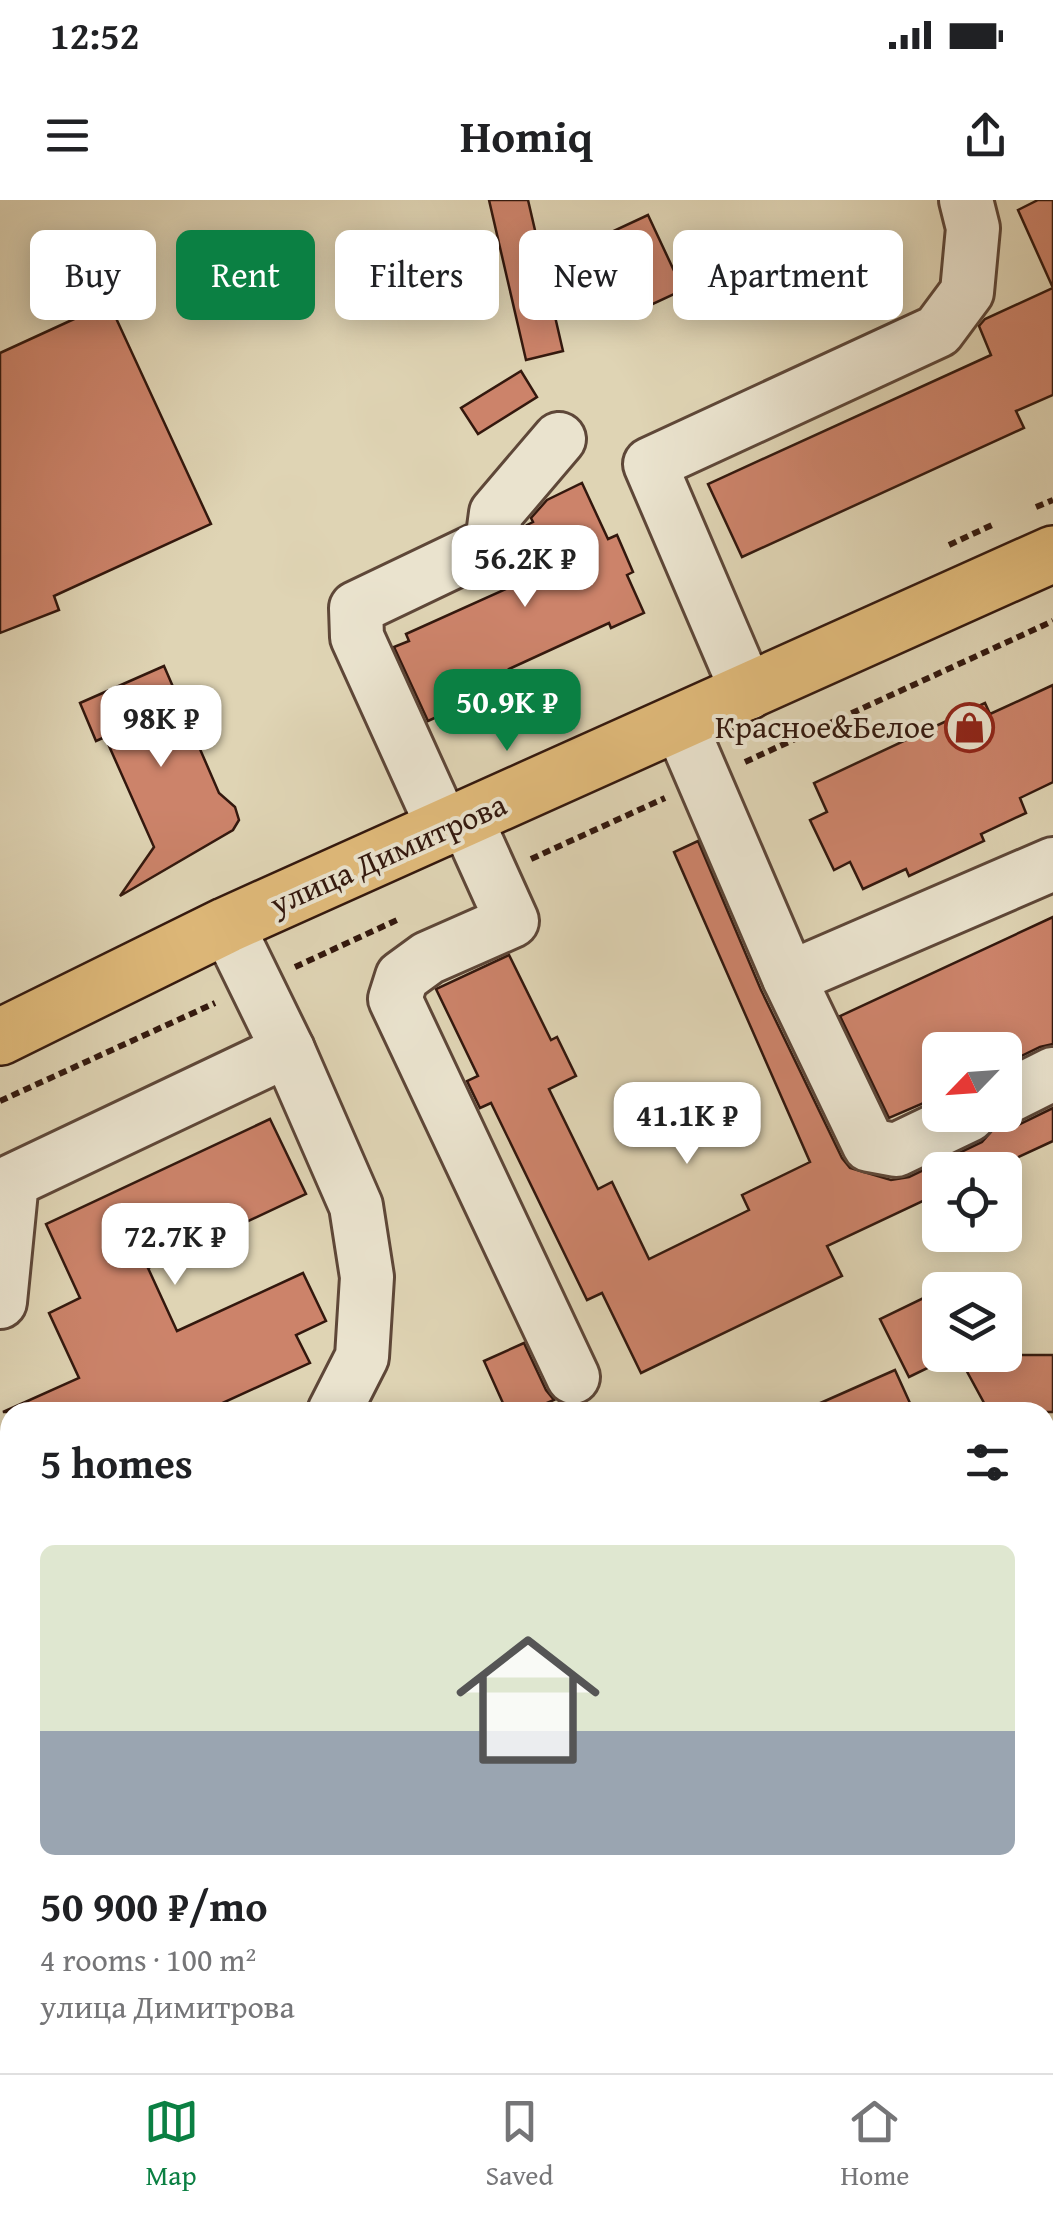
<!DOCTYPE html>
<html lang="en">
<head>
<meta charset="utf-8">
<style>
  :root { --surface:#fff; --page:#f6f6f6; --text:#202124; --muted:#757577; --line:#e0e0e0; --accent:#0b8043 }
  body { margin:0; font-family:"Gentium Book Plus",serif; background:var(--page); color:var(--text); height:100vh; display:flex; flex-direction:column; font-size:38px; white-space:nowrap }
  * { box-sizing:border-box; margin:0 }
  p { font-size:32px; color:var(--muted) }
  .icon { flex:none; width:55px; height:55px; fill:none; stroke:currentColor; stroke-width:2; stroke-linecap:round; stroke-linejoin:round }
  .map { position:relative; flex:1; overflow:hidden }
  .details { position:absolute; left:0px; top:1202px; width:1055px; height:672px; display:flex; flex-direction:column; background:var(--surface); border-radius:30px 30px 0 0; box-shadow:0 5px 25px #0003 }
  .details>* { flex:none }
  .top-card { position:absolute; left:30px; top:30px; width:995px; height:90px; display:flex; gap:20px }
  .needle { width:65px; rotate:245deg }
  .buttons { position:absolute; left:922px; top:832px; display:grid; gap:20px }
  .buttons a { display:grid; place-items:center; width:100px; height:100px; border-radius:15px; background:var(--surface); box-shadow:0 5px 25px #0003; font-size:50px }
  .price { position:absolute; translate:-50% -85px; padding:0 22px; border-radius:20px; background:#fff; color:#222; font-size:32px; line-height:65px; filter:drop-shadow(0 2px 5px #0008) }
  .price::after { content:''; position:absolute; left:50%; top:60px; width:30px; height:22px; margin-left:-15px; background:inherit; clip-path:polygon(0 0,100% 0,50% 100%) }
  .price.on { background:var(--accent); color:#fff }
  ul { padding:0; list-style:none }
  li { display:grid; align-content:center; gap:20px; height:530px; padding:0 40px }
  li span { display:grid; place-items:center; height:310px; border-radius:15px; color:#555 }
  li>.icon { margin-inline-start:auto }
  span .icon { width:180px; height:180px; fill:#fffc; stroke-width:1 }
  li b { font-size:42px }
  h2 { display:flex; justify-content:space-between; align-items:center; height:120px; padding:0 40px; font-size:42px }
  .tag { padding:0 35px; border-radius:15px; background:var(--surface); box-shadow:0 5px 25px #0003; font-size:35px; line-height:90px }
  .tag.on { background:var(--accent); color:#fff }
  .status { display:flex; justify-content:space-between; align-items:center; height:70px; padding:0 50px; background:var(--surface); direction:ltr }
  .status svg { height:28px; fill:currentColor }
  header { display:flex; justify-content:space-between; align-items:center; height:130px; padding:0 40px; background:var(--surface); font-size:45px; font-weight:700 }
  .tabs { display:flex; justify-content:space-around; align-items:center; height:140px; border-top:2px solid var(--line); background:var(--surface); font-size:28px; color:var(--muted) }
  .tabs a { display:grid; justify-items:center; gap:5px }
  .tabs .on { color:var(--accent) }
  .map>svg:first-child { display:block }
  .forest { fill:url(#forest-crowns); stroke:#716a4e; stroke-width:2.5 }
  .building { fill:#cc836a; stroke:#33180e; stroke-width:2.5 }
  .lines { fill:none; stroke-linecap:round; stroke-linejoin:round }
  .minor-casing { stroke:#5e4738; stroke-width:58 }
  .major-casing { stroke:#33180e; stroke-width:60 }
  .path { stroke:#33180e; stroke-width:6; stroke-dasharray:8 5; stroke-linecap:butt }
  .minor { stroke:#eae3ce; stroke-width:52 }
  .major { stroke:#e0ba7a; stroke-width:55 }
  .labels { text-anchor:middle; stroke-width:8; stroke-linejoin:round; paint-order:stroke }
  .poi-label { font-size:32px; fill:#33180e; stroke:#eae3ce; text-anchor:end }
  .street-label { font-size:32px; fill:#33180e; stroke:#eae3ce }
</style>
</head>
<body>
<div class="status"><b>12:52</b><svg viewBox="0 0 49 12"><path d="M0 12V9h3v3zM5 12V6h3v6zM10 12V3h3v9zM15 12V0h3v12zM26 1h20v11H26zM47 4h2v5h-2z"/></svg></div>
<header><svg class="icon" aria-label="menu" viewBox="0 0 24 24"><path d="M4 6h16M4 12h16M4 18h16"/></svg>Homiq<svg class="icon" aria-label="share" viewBox="0 0 24 24"><path d="M12 15V3M7 8l5-5 5 5M5 13v7h14v-7"/></svg></header>
<div class="map">
<svg width="1053" height="1873" viewBox="0 0 1053 1873">
  <defs>
    <pattern id="forest-crowns" width="20" height="18" patternUnits="userSpaceOnUse" patternTransform="scale(2.5)"><rect width="20" height="18" fill="#afbd8f"/><path d="M2 6a3 3 0 1 1 6 0M12 15a3 3 0 1 1 6 0" fill="none" stroke="#97a27a"/></pattern>
  </defs>
  <rect width="100%" height="100%" fill="#dfd4b4"/>
  <filter id="stains"><feTurbulence type="fractalNoise" baseFrequency=".002" numOctaves="4"/><feColorMatrix values="0 0 0 0 .2 0 0 0 0 .09 0 0 0 0 .02 0 0 0 .5 -.17"/></filter>
  <radialGradient id="worn" r=".72"><stop offset=".6" stop-color="#630" stop-opacity="0"/><stop offset="1" stop-color="#630" stop-opacity=".3"/></radialGradient>
  <polygon class="forest" points="704,1865 851,1865 856,1873 684,1873"/>
  <g class="building">
    <polygon points="489,0 528,0 563,151 526,160"/>
    <polygon points="1038,0 1053,0 1053,195 1016,211 1024,228 742,357 708,284 991,155 979,126 985,119 1053,88 1018,10"/>
    <polygon points="648,15 683,90 629,115 594,40"/>
    <polygon points="109,103 211,324 54,396 59,410 0,433 0,153"/>
    <polygon points="521,171 537,197 478,234 461,208"/>
    <polygon points="582,283 608,339 617,335 633,372 627,375 644,413 611,428 609,423 509,469 514,481 428,521 394,447 409,441 406,434 548,370 527,325 533,322 531,318 547,300"/>
    <polygon points="164,466 219,593 235,607 239,620 233,630 120,696 154,647 105,537 96,541 80,503"/>
    <polygon points="1053,485 1053,582 1020,598 1026,613 981,634 984,641 909,676 906,669 863,689 850,662 834,670 810,620 827,612 814,583 985,503 990,514"/>
    <polygon points="698,641 761,790 842,958 850,968 891,980 909,977 982,942 996,926 1018,925 1053,908 1053,941 990,970 940,970 940,993 827,1046 842,1076 641,1173 602,1093 587,1100 491,903 480,908 467,881 478,876 436,789 509,755 551,840 557,837 576,876 549,889 598,989 612,982 649,1059 749,1010 742,995 810,962 674,652"/>
    <polygon points="1053,717 1053,844 1040,847 1005,864 1005,850 940,850 940,896 889,918 840,816"/>
    <polygon points="270,919 306,994 148,1068 177,1131 303,1073 326,1121 296,1135 310,1163 203,1212 3,1212 79,1178 49,1113 80,1098 46,1024"/>
    <polygon points="940,1090 940,1162 909,1177 880,1119"/>
    <polygon points="524,1143 546,1190 554,1200 526,1212 507,1212 484,1161"/>
    <polygon points="958,1155 1053,1155 1053,1212 989,1212"/>
    <polygon points="895,1170 914,1212 800,1212"/>
  </g>
  <g class="lines">
    <defs>
      <g id="minor">
        <polyline points="748,493 650,264 938,131 967,92 973,28 966,0"/>
        <polyline points="680,524 789,778 1053,664"/>
        <polyline points="466,619 512,721 428,758 402,777 395,799 573,1177"/>
        <polyline points="444,629 357,437 356,408 492,343 496,313 559,239"/>
        <polyline points="227,725 288,850 356,1006 367,1077 362,1157 334,1212"/>
        <polyline points="789,778 869,945 896,950 969,915"/>
        <polyline points="1005,898 1053,874"/>
        <polyline points="0,1102 12,981 288,850"/>
        <polyline points="1045,1325 1053,1321"/>
        <polyline points="0,1393 10,1388"/>
        <polyline points="0,1565 10,1561"/>
        <polyline points="0,1802 10,1828"/>
        <polyline points="23,1865 26,1873"/>
        <polyline points="613,1865 618,1873"/>
        <polyline points="889,1865 893,1873"/>
        <polyline points="520,1873 535,1865"/>
      </g>
      <polyline id="major" points="0,837 227,725 1053,354"/>
    </defs>
    <use href="#minor" class="minor-casing"/>
    <use href="#major" class="major-casing"/>
    <g class="path">
      <polyline points="1036,307 1053,300"/>
      <polyline points="949,345 992,325"/>
      <polyline points="745,562 1053,421"/>
      <polyline points="531,659 665,598"/>
      <polyline points="295,767 397,720"/>
      <polyline points="0,901 215,803"/>
    </g>
    <use href="#minor" class="minor"/>
    <use href="#major" class="major"/>
  </g>
  <defs>
    <symbol id="shop-ring" viewBox="-11 -11 22 22"><circle r="9.5" fill="#eae3ce" stroke="#8f2418" stroke-width="1.5"/><path d="M-5-2.5h2.3a2.7 3.5 0 0 1 5.4 0H5L5.5 6h-11ZM-1.5-2.5h3a1.5 2.3 0 0 0-3 0Z" fill="#8f2418"/></symbol>
  </defs>
  <g fill-rule="evenodd">
    <use href="#shop-ring" x="942" y="500" width="55" height="55"/>
  </g>
  <g class="labels">
    <g class="poi-label">
      <text x="935" y="538">Красное&amp;Белое</text>
    </g>
    <g class="street-label">
      <text transform="translate(388 654) rotate(-24)" y="11">улица Димитрова</text>
    </g>
  </g>
  <rect width="100%" height="100%" filter="url(#stains)"/>
  <rect width="100%" height="100%" fill="url(#worn)"/>
</svg>
<div class="buttons">
<a><svg class="needle" viewBox="-14 -14 28 28"><path d="M0-13l5 13h-10z" fill="#e53935"/><path d="M0 13l5-13h-10z" fill="#757577"/></svg></a>
<a><svg class="icon" aria-label="locate" viewBox="0 0 24 24"><circle cx="12" cy="12" r="6"/><path d="M12 2v4M12 18v4M2 12h4M18 12h4"/></svg></a>
<a><svg class="icon" aria-label="layers" viewBox="0 0 24 24"><path d="M12 4l9 5-9 5-9-5zM3 14l9 5 9-5"/></svg></a>
</div>
<b class="price" style="left:525px;top:410px">56.2K ₽</b>
<b class="price on" style="left:507px;top:554px">50.9K ₽</b>
<b class="price" style="left:161px;top:570px">98K ₽</b>
<b class="price" style="left:687px;top:967px">41.1K ₽</b>
<b class="price" style="left:175px;top:1088px">72.7K ₽</b>
<div class="top-card">
<a class="tag">Buy</a>
<a class="tag on">Rent</a>
<a class="tag">Filters</a>
<a class="tag">New</a>
<a class="tag">Apartment</a>
</div>
<section class="details">
<h2>5 homes<svg class="icon" aria-label="filters" viewBox="0 0 24 24"><path d="M4 7h16M4 17h16"/><circle cx="9" cy="7" r="2"/><circle cx="15" cy="17" r="2"/></svg></h2>
<ul>
<li><span style="background:linear-gradient(#dfe7d0 60%,#9aa5b1 0)"><svg class="icon" aria-label="home" viewBox="0 0 24 24"><path d="M3 11l9-7 9 7M6 9v11h12V9"/></svg></span><div><b>50 900 ₽/mo</b><p>4 rooms · 100 m²</p><p>улица Димитрова</p></div></li>
</ul>
</section>
</div>
<nav class="tabs">
<a class="on"><svg class="icon" aria-label="map" viewBox="0 0 24 24"><path d="M3 6l6-2 6 2 6-2v14l-6 2-6-2-6 2zM9 4v14M15 6v14"/></svg>Map</a>
<a><svg class="icon" aria-label="saved" viewBox="0 0 24 24"><path d="M7 4h10v16l-5-4-5 4z"/></svg>Saved</a>
<a><svg class="icon" aria-label="home" viewBox="0 0 24 24"><path d="M3 11l9-7 9 7M6 9v11h12V9"/></svg>Home</a>
</nav>
</body>
</html>
